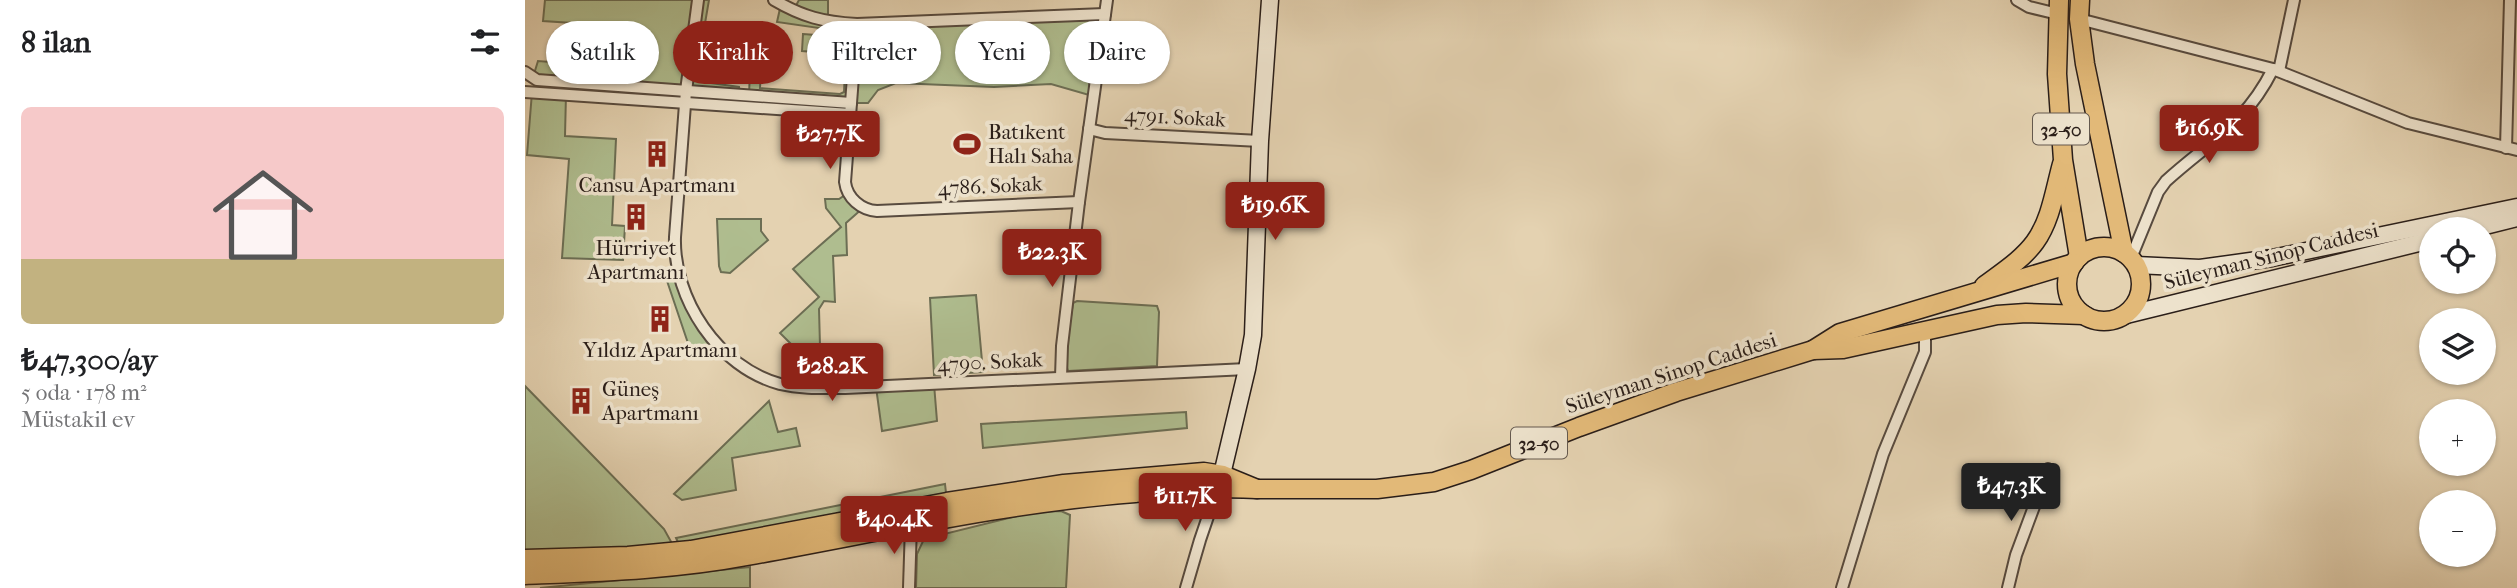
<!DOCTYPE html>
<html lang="tr">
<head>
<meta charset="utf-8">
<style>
  :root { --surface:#fff; --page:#f6f6f6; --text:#202124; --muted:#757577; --line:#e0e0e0; --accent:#8f2418 }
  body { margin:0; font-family:"IM FELL French Canon",serif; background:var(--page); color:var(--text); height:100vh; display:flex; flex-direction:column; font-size:26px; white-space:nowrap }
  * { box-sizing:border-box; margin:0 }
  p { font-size:23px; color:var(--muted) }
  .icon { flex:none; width:38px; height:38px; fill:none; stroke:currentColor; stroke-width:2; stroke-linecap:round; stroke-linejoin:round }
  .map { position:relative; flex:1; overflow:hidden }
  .panel { display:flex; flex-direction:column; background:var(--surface); width:525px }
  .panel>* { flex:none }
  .hud { position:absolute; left:21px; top:21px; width:665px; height:63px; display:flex; gap:14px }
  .tools { position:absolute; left:1894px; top:217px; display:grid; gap:14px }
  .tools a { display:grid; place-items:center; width:77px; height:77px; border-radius:50%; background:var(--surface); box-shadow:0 2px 5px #0004; font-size:35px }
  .price { position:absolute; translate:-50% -60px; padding:0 16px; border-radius:7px; background:var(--accent); color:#fff; font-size:23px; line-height:46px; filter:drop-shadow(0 2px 4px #0008) }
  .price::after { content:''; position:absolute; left:50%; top:42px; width:21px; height:16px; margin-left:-10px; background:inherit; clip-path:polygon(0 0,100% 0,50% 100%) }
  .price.active { background:#222; color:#fff }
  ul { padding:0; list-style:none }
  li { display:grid; align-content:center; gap:14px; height:371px; padding:0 21px }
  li+li { border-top:2px solid var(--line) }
  li span { display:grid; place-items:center; height:217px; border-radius:10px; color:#555 }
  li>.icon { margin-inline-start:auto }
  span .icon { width:126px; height:126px; fill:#fffc; stroke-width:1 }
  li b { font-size:30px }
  h2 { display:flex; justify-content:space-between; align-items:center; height:84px; padding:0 21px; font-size:30px }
  .pill { padding:0 24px; border-radius:32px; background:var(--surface); box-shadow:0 2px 5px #0004; font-size:24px; line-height:63px }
  .pill.active { background:var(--accent); color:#fff }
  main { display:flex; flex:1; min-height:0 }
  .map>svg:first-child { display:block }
  .green { fill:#afbd8f; stroke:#6c6e54; stroke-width:2 }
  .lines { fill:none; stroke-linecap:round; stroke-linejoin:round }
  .street-casing { stroke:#584b3f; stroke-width:14 }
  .secondary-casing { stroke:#2a1e19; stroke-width:19 }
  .primary-casing { stroke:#2a1e19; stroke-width:21 }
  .street { stroke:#ede2cc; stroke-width:10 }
  .secondary { stroke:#ede2cc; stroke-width:16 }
  .primary { stroke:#e2b978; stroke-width:18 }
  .labels { text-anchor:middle; stroke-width:7; stroke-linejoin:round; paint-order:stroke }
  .shield { fill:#ede2cc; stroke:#64594f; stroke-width:2 }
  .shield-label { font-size:19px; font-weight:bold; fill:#2a1e19 }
  .street-label { font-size:21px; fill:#2a1e19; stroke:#ede2cc }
  .poi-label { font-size:21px; fill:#2a1e19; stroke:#ede2cc }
</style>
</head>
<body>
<main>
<section class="panel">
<h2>8 ilan<svg class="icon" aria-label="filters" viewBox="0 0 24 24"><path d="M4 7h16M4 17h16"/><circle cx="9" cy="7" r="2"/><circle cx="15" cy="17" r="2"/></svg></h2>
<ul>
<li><span style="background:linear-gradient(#f6c9c9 70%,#c2b280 0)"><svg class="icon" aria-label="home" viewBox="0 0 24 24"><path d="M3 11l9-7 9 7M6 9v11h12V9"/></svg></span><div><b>₺47,300/ay</b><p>5 oda · 178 m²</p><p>Müstakil ev</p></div></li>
</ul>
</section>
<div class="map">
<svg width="1992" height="588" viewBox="0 0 1992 588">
  <rect width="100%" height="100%" fill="#e4d2b1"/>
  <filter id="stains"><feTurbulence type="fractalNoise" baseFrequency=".00286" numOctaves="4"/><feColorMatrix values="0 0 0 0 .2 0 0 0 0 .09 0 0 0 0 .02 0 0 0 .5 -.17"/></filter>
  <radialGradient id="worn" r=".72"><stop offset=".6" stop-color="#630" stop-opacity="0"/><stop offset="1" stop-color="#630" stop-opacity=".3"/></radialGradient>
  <g class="green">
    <polygon points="20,0 184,0 179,29 181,32 227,37 232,22 239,23 235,88 315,94 319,92 322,32 252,22 256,4 268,11 274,0 303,0 303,22 332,24 326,103 224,95 226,47 179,42 175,45 171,81 214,87 215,95 74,85 9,74 13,61 76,66 78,25 18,21"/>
    <polygon points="570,19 574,21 564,95 526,84 469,87 371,83 353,90 343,103 331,103 338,29"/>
    <polygon points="278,34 317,37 315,54 277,51"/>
    <polygon points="184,51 219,54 217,78 182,75"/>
    <polygon points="7,92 41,94 40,136 91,139 87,225 100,226 98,260 37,258 44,159 2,155"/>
    <polygon points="323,193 338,208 321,223 322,255 308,256 310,302 299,301 294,309 295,346 270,348 255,333 294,297 268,269 316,227 301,208 300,199 314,199"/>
    <polygon points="192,219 236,219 236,231 243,240 205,273 196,272 194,266"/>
    <polygon points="152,271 188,339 168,358 139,272"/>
    <polygon points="451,295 458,372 409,375 405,298"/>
    <path d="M552,301l80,5 2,6 -2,54 -89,5c-6,-13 3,-51 5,-68z"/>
    <polygon points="409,384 412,421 357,431 351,387"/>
    <polygon points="0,386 139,529 149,547 0,552"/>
    <polygon points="244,401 253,432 271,428 275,446 207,458 211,490 157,500 149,494"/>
    <polygon points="661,412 662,428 458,448 456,424"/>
    <polygon points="420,484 422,502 157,551 151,538"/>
    <polygon points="536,511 545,515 541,588 391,588 392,554 399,539 508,512"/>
    <polygon points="225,567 225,588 15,588"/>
  </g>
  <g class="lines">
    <defs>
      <g id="street">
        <path d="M173,0l-12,91 -11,146c-2,62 43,130 105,147 21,5 44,4 65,4l402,-19"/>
        <path d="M249,0c29,17 49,22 83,24l248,-10"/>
        <polyline points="1492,0 1504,7 1533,14"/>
        <polyline points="1554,19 1748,69 1883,123 1992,150"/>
        <path d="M332,24l-12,158c2,16 16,28 32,29l202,-9"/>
        <polyline points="1754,71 1769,0"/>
        <polyline points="0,72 12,80 326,103"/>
        <polyline points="0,92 325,114"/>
        <polyline points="564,129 580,133 735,141"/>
        <polyline points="1981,148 1985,0"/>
        <path d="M1606,258l27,-66 8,-11c44,-40 79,-56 107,-112"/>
        <polyline points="536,377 537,346 554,202 582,0"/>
        <polyline points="384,588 386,525"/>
        <polyline points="661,588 675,540 693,487"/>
        <polyline points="1317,588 1358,454 1400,352 1400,331"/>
        <polyline points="1483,588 1491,555 1523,469"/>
      </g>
      <g id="secondary">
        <polyline points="1948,229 1992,218"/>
        <polyline points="1611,265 1675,268 1747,258 1992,207"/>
        <polyline points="1597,316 1906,240"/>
        <polyline points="694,487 722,369 728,335 735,141 745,0"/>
      </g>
      <g id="primary">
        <polyline points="1534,0 1532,74 1538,160 1554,257"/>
        <polyline points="1555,0 1554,19 1560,64 1599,253"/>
        <circle cx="1579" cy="284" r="37"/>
        <path d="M1459,286c17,-13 38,-26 51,-44 16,-22 20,-53 27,-78"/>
        <polyline points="1288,350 1315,333 1549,263"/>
        <polyline points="732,489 852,489 909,482 946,470 1054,427 1151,392 1288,350 1318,349 1472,315 1501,313 1559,315"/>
        <path d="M0,559l103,-3 63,-6 256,-48 117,-18 140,-12 19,3 34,14c-41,-2 -81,1 -122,4 -131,10 -259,40 -388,63 -74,14 -147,16 -222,19"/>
      </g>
    </defs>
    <use href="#street" class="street-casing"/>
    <use href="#secondary" class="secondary-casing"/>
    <use href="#primary" class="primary-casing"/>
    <use href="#street" class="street"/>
    <use href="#secondary" class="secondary"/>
    <use href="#primary" class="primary"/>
  </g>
  <defs>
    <symbol id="stadium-bare" viewBox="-9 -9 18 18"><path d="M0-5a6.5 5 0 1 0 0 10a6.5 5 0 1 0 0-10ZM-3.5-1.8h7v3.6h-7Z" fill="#8f2418" stroke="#ede2cc" stroke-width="2.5" paint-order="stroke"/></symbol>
    <symbol id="building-bare" viewBox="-9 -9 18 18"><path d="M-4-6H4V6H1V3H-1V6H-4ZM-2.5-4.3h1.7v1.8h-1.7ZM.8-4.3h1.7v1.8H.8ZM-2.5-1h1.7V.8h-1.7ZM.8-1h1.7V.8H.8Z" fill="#8f2418" stroke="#ede2cc" stroke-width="2.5" paint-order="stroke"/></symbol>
  </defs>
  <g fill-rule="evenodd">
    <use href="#stadium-bare" x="423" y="125" width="38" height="38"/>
    <use href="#building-bare" x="113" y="135" width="38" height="38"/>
    <use href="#building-bare" x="92" y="198" width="38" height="38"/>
    <use href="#building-bare" x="116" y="300" width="38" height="38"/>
    <use href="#building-bare" x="37" y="382" width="38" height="38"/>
  </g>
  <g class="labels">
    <g class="shield">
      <rect x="1508" y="113.5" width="56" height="31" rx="5"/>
      <rect x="986" y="427.5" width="56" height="31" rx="5"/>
    </g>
    <g class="shield-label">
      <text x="1536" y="136">32-50</text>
      <text x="1014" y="450">32-50</text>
    </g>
    <g class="street-label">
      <text transform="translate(650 117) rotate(3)" y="7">4791. Sokak</text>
      <text transform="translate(465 186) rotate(-3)" y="7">4786. Sokak</text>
      <text transform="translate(1746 256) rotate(-14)" y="7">Süleyman Sinop Caddesi</text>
      <text transform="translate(465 362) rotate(-3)" y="7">4790. Sokak</text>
      <text transform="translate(1146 373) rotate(-18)" y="7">Süleyman Sinop Caddesi</text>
    </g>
    <g class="poi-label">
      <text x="463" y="139" text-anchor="start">Batıkent<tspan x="463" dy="24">Halı Saha</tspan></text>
      <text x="132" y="192">Cansu Apartmanı</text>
      <text x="111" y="255">Hürriyet<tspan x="111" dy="24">Apartmanı</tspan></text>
      <text x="135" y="357">Yıldız Apartmanı</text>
      <text x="77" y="396" text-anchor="start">Güneş<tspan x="77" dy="24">Apartmanı</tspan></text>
    </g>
  </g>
  <rect width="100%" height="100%" filter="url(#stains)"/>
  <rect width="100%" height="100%" fill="url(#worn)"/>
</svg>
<div class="tools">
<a><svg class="icon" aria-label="locate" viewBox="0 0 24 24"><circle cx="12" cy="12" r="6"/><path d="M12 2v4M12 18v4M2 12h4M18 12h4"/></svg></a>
<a><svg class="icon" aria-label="layers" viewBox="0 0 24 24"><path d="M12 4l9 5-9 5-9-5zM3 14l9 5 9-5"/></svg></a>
<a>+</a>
<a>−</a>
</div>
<b class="price" style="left:1684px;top:165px">₺16.9K</b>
<b class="price" style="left:305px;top:171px">₺27.7K</b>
<b class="price" style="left:750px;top:242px">₺19.6K</b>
<b class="price" style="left:527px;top:289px">₺22.3K</b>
<b class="price" style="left:307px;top:403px">₺28.2K</b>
<b class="price active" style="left:1486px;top:523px">₺47.3K</b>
<b class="price" style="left:660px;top:533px">₺11.7K</b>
<b class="price" style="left:369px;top:556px">₺40.4K</b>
<div class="hud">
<a class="pill">Satılık</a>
<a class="pill active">Kiralık</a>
<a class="pill">Filtreler</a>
<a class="pill">Yeni</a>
<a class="pill">Daire</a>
</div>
</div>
</main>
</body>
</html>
